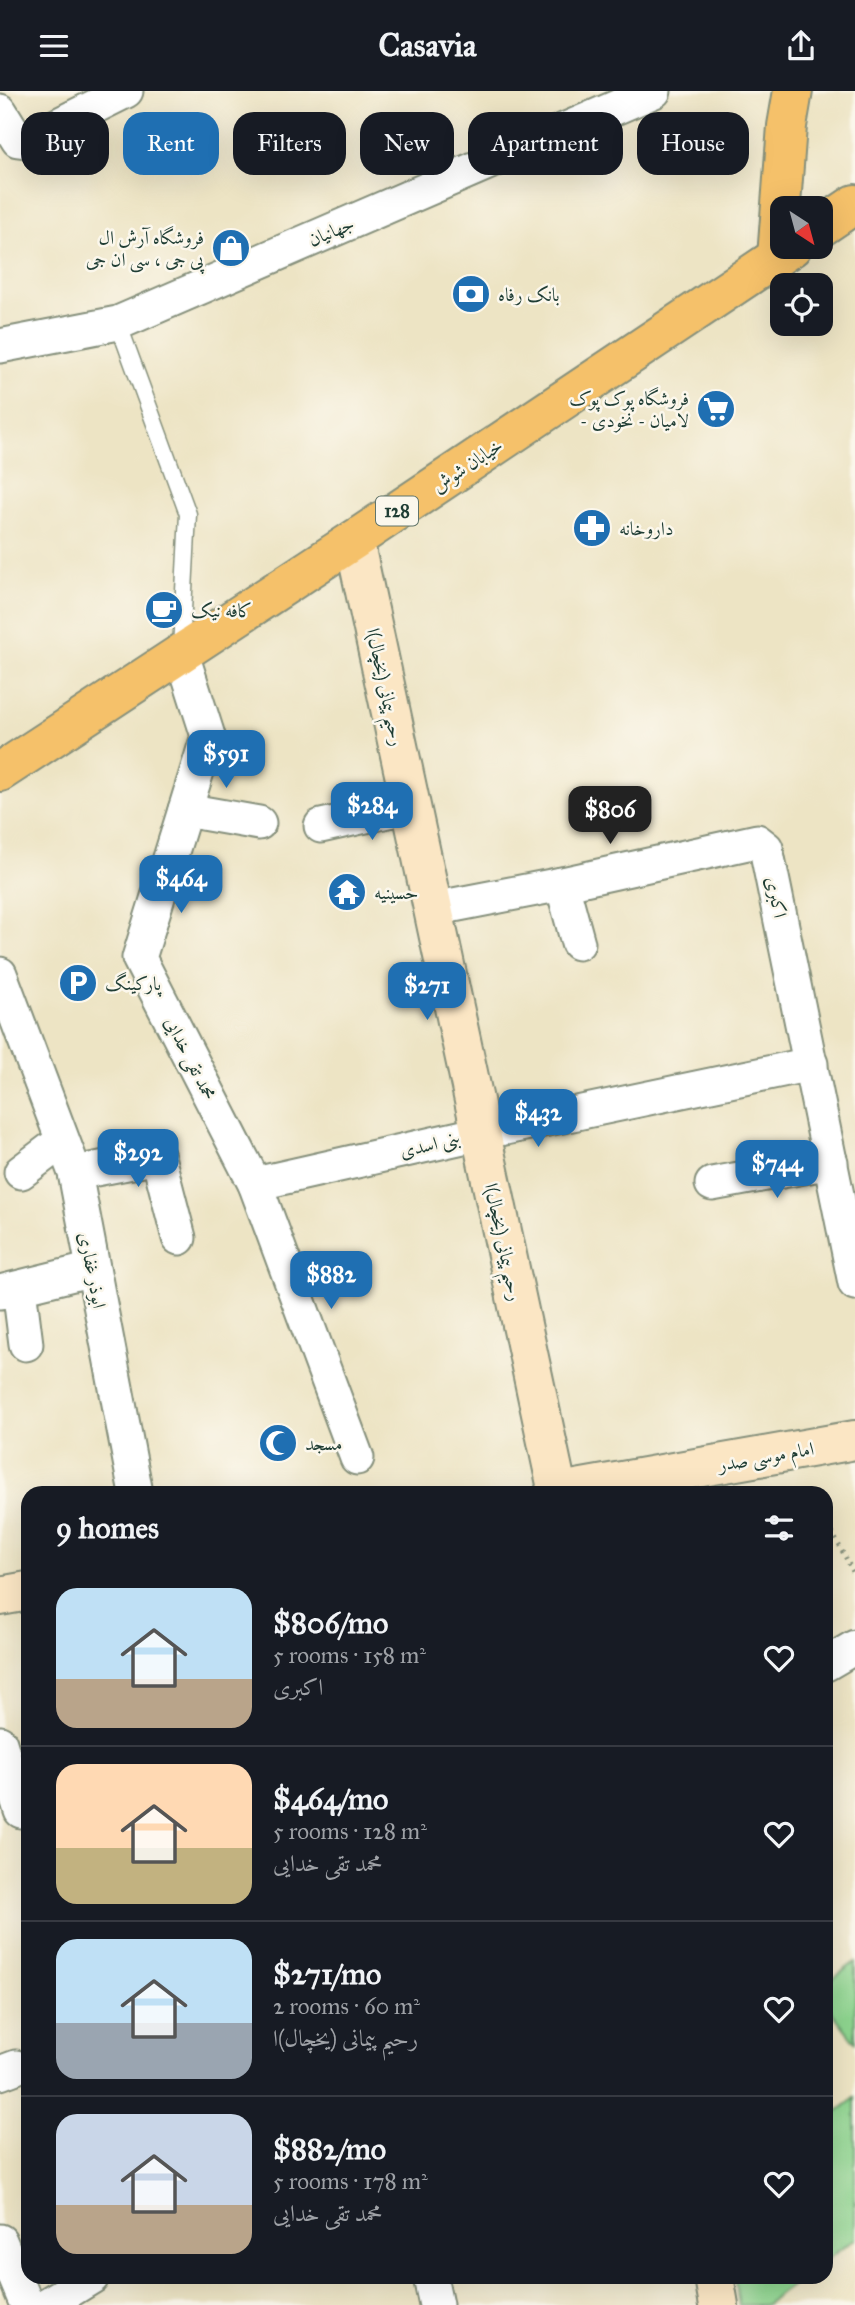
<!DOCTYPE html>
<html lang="en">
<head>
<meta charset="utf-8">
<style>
  :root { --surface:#171b24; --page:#20242c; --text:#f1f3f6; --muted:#9ea1a6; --line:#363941; --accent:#1f6fb2 }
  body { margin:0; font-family:"IM FELL Great Primer",Amiri,serif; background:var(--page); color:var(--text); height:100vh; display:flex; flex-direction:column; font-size:26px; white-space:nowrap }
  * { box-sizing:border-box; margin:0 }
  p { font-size:23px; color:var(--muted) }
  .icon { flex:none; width:38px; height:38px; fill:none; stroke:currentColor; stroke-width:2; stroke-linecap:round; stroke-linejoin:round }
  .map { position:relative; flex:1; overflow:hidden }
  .side { position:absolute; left:21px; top:1395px; width:812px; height:798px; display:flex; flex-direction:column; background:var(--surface); border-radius:21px; box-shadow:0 7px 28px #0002 }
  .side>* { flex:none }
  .guide { position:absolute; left:21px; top:21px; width:814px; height:63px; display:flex; gap:14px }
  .needle { width:46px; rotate:144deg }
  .buttons { position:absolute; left:770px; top:105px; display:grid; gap:14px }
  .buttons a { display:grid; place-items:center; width:63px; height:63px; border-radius:14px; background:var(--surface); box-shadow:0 7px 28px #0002; font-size:35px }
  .price { position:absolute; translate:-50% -60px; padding:0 16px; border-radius:14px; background:var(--accent); color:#fff; font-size:23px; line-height:46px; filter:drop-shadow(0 2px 4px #0008) }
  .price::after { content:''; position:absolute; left:50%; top:42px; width:21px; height:16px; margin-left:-10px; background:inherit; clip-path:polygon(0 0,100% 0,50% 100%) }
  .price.on { background:#222; color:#fff }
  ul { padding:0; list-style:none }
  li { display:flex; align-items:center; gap:21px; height:175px; padding:0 35px }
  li+li { border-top:2px solid var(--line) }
  li span { display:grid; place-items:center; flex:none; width:196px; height:140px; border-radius:21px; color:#555 }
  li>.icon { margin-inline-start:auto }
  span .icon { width:84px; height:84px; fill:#fffc; stroke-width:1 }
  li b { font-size:30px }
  h2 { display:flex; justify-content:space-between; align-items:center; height:84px; padding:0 35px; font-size:30px }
  .pill { padding:0 24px; border-radius:21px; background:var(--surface); box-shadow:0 7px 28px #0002; font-size:24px; line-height:63px }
  .pill.on { background:var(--accent); color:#fff }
  header { display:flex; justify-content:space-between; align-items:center; height:91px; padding:0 35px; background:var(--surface); font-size:32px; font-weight:700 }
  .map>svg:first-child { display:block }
  .green { fill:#8dd48e; stroke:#568861; stroke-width:2 }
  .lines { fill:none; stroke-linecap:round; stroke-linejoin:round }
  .lane-casing { stroke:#86907c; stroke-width:19 }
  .street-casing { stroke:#86907c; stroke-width:37 }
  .secondary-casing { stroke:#86907c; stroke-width:42 }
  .primary-casing { stroke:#86907c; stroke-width:42 }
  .path { stroke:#86907c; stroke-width:4.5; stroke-dasharray:2 5; stroke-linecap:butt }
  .lane { stroke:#fff; stroke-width:16 }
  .street { stroke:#fff; stroke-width:33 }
  .secondary { stroke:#fbe6c4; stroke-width:38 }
  .primary { stroke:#f5c16b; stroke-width:38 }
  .labels { text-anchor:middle; stroke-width:5; stroke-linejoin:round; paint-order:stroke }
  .shield { fill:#fbf7ec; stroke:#61756b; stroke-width:2 }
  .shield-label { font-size:18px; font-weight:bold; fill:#1f3d34 }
  .street-label { font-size:19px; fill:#1f3d34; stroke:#fbf7ec }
  .poi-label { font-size:19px; fill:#1f3d34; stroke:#fbf7ec; text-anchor:start }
</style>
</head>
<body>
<header><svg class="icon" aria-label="menu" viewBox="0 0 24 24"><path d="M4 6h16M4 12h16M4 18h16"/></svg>Casavia<svg class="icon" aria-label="share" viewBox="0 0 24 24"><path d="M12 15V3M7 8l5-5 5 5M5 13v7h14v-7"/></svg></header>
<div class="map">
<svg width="855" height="2214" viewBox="0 0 855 2214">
  <rect width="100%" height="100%" fill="#fbf7ec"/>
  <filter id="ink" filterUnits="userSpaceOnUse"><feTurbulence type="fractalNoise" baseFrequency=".0143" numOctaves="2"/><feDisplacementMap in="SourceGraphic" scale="14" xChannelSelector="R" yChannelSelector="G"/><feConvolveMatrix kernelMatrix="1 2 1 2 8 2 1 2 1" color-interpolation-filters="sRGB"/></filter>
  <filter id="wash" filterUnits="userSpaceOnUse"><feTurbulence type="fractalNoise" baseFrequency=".00686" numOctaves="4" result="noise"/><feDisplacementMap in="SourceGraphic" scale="28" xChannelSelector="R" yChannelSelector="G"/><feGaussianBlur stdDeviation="1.57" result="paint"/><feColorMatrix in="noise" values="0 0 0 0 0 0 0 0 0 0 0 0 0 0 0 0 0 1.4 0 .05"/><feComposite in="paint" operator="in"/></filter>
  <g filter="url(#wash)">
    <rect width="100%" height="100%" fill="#ede4c4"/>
    <g class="green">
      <polygon points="855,1871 855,1951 826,1913 826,1893"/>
      <polygon points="855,2007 855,2148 826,2169 826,2029"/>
      <polygon points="734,2186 803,2186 765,2214 739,2214"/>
    </g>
  </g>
  <g filter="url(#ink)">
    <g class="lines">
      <defs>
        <polyline id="lane" points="118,232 188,423 181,558"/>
        <g id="street">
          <polyline points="0,20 18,49 26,50 126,0"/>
          <polyline points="0,255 118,232 654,0"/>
          <polyline points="181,560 208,645 139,867 255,1093 357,1367"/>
          <polyline points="185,719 259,732"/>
          <polyline points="321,735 411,715"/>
          <polyline points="562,793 578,852"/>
          <polyline points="433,818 562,793 757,750 766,757 855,1192"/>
          <polyline points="0,883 75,1082 136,1402"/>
          <polyline points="21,1081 62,1050"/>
          <polyline points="75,1082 158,1066 179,1147"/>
          <polyline points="255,1093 481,1042 811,973"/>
          <polyline points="712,1093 831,1071"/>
          <polyline points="19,1197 26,1253"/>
          <polyline points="0,1201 93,1178"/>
          <polyline points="826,1573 855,1556"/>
          <polyline points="0,1652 21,1720"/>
          <polyline points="0,1982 16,1976"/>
          <polyline points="0,2150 27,2214"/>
          <polyline points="430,2186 436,2214"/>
          <polyline points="46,2214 92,2186"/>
        </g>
        <g id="secondary">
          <polyline points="354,449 558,1402"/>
          <polyline points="554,1402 855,1349"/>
          <polyline points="0,1505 28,1500"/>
          <polyline points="714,2186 719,2214"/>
        </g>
        <g id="primary">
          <polyline points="821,136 855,113"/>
          <polyline points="777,166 787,35 793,0"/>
          <polyline points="0,681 354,449 792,156"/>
        </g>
      </defs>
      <use href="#lane" class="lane-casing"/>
      <use href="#street" class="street-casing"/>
      <use href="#secondary" class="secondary-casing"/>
      <use href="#primary" class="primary-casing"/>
      <polyline class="path" points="826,1429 855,1485"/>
      <use href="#lane" class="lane"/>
      <use href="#street" class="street"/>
      <use href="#secondary" class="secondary"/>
      <use href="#primary" class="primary"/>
    </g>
  </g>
  <defs>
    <symbol id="shop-disc" viewBox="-11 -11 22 22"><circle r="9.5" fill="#1f6fb2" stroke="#fbf7ec"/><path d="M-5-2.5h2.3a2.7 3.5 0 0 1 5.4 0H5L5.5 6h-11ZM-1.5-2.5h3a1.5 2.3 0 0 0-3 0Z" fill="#fff"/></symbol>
    <symbol id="bank-disc" viewBox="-11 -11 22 22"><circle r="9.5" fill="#1f6fb2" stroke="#fbf7ec"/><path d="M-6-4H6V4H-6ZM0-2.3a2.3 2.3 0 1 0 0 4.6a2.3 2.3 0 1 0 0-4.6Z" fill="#fff"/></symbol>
    <symbol id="supermarket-disc" viewBox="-11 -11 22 22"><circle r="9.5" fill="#1f6fb2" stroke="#fbf7ec"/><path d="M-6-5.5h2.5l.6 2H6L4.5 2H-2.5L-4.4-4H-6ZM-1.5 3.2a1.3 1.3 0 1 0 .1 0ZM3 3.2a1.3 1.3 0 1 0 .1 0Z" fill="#fff"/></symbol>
    <symbol id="pharmacy-disc" viewBox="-11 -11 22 22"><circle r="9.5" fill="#1f6fb2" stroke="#fbf7ec"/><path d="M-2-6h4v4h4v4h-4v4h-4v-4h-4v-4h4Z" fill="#fff"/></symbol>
    <symbol id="cafe-disc" viewBox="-11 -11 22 22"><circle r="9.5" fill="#1f6fb2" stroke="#fbf7ec"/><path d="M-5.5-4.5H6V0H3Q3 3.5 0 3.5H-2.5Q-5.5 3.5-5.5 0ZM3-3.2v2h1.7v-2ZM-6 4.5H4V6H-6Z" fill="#fff"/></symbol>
    <symbol id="temple-disc" viewBox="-11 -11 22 22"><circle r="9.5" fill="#1f6fb2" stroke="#fbf7ec"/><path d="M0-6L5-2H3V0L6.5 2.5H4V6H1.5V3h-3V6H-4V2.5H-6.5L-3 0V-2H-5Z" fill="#fff"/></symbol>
    <symbol id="parking-disc" viewBox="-11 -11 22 22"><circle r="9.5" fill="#1f6fb2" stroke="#fbf7ec"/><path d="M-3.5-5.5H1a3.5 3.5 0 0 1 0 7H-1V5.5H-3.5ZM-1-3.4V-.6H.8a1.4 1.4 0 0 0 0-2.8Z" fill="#fff"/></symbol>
    <symbol id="mosque-disc" viewBox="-11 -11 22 22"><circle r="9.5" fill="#1f6fb2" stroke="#fbf7ec"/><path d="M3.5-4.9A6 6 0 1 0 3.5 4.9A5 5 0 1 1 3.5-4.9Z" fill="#fff"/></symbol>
  </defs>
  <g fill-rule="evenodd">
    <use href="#shop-disc" x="209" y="135" width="44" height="44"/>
    <use href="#bank-disc" x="449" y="181" width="44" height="44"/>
    <use href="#supermarket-disc" x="694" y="296" width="44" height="44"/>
    <use href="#pharmacy-disc" x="570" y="415" width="44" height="44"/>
    <use href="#cafe-disc" x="142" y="497" width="44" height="44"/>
    <use href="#temple-disc" x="325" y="779" width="44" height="44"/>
    <use href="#parking-disc" x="56" y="870" width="44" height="44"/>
    <use href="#mosque-disc" x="256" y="1330" width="44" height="44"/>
  </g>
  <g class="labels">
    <rect class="shield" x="376" y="405.5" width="42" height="29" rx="5"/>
    <g class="shield-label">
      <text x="397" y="426">128</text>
    </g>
    <g class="street-label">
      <text transform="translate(331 140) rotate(-23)" y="7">جهانیان</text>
      <text transform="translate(467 374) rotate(-34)" y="7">خیابان شوش</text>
      <text transform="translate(386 596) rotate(78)" y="7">رحیم پیمانی (یخچال)ا</text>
      <text transform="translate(777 806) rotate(78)" y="7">اکبری</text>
      <text transform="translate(191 967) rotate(63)" y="7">محمد تقی خدایی</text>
      <text transform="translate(430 1053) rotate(-13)" y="7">بنی اسدی</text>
      <text transform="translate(504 1151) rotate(78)" y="7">رحیم پیمانی (یخچال)ا</text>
      <text transform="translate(93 1179) rotate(79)" y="7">ابوذر غفاری</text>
      <text transform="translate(766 1365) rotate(-10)" y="7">امام موسی صدر</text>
    </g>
    <g class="poi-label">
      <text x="204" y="153" text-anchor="end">فروشگاه آرش ال<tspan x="204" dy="22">پی جی ، سی ان جی</tspan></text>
      <text x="498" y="210">بانک رفاه</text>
      <text x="689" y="314" text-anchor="end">فروشگاه پوک پوک<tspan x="689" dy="22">- لاميان - نخودی</tspan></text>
      <text x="619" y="444">داروخانه</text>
      <text x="191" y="526">کافه نیک</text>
      <text x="374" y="808">حسینیه</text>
      <text x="105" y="899">پارکینگ</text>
      <text x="305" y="1359">مسجد</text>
    </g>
  </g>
</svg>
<div class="buttons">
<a><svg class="needle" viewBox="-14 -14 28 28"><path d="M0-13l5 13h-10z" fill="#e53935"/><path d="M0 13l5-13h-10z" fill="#9ea1a6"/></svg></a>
<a><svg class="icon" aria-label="locate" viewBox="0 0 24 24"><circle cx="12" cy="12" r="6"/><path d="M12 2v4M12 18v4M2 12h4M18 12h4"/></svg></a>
</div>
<b class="price" style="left:226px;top:699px">$591</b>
<b class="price" style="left:372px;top:751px">$284</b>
<b class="price on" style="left:610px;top:755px">$806</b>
<b class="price" style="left:181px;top:824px">$464</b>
<b class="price" style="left:427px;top:931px">$271</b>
<b class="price" style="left:538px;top:1058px">$432</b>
<b class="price" style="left:138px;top:1098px">$292</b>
<b class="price" style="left:777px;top:1109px">$744</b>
<b class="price" style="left:331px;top:1220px">$882</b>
<div class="guide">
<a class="pill">Buy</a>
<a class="pill on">Rent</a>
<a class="pill">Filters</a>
<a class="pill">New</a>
<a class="pill">Apartment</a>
<a class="pill">House</a>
</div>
<section class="side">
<h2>9 homes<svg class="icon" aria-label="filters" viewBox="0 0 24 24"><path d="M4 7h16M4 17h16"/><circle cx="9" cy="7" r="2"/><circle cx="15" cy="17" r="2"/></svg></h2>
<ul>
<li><span style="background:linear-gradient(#bfe0f5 65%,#b9a48a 0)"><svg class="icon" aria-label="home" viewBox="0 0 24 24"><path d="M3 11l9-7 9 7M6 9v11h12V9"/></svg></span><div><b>$806/mo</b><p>5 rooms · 158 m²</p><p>اکبری</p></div><svg class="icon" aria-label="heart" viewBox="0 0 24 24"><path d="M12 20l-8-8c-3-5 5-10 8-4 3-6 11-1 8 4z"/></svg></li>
<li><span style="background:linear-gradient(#ffd9b3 60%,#c2b280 0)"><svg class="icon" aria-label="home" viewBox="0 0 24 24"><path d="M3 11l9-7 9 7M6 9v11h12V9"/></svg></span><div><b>$464/mo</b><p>5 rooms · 128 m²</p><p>محمد تقی خدایی</p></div><svg class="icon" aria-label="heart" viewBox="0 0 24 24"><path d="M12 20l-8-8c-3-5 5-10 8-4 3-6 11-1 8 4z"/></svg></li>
<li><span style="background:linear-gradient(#bfe0f5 60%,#9aa5b1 0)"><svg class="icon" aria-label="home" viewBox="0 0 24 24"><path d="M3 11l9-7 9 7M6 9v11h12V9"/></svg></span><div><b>$271/mo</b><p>2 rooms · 60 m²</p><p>رحیم پیمانی (یخچال)ا</p></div><svg class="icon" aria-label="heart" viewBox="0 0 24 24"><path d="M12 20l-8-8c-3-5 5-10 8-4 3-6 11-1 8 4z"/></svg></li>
<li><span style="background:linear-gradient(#c9d6e8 65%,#b9a48a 0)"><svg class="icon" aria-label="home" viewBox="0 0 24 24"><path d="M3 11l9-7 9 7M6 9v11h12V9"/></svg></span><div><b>$882/mo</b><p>5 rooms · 178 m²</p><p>محمد تقی خدایی</p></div><svg class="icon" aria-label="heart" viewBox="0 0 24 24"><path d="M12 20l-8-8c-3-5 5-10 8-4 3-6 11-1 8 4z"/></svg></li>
</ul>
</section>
</div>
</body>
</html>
